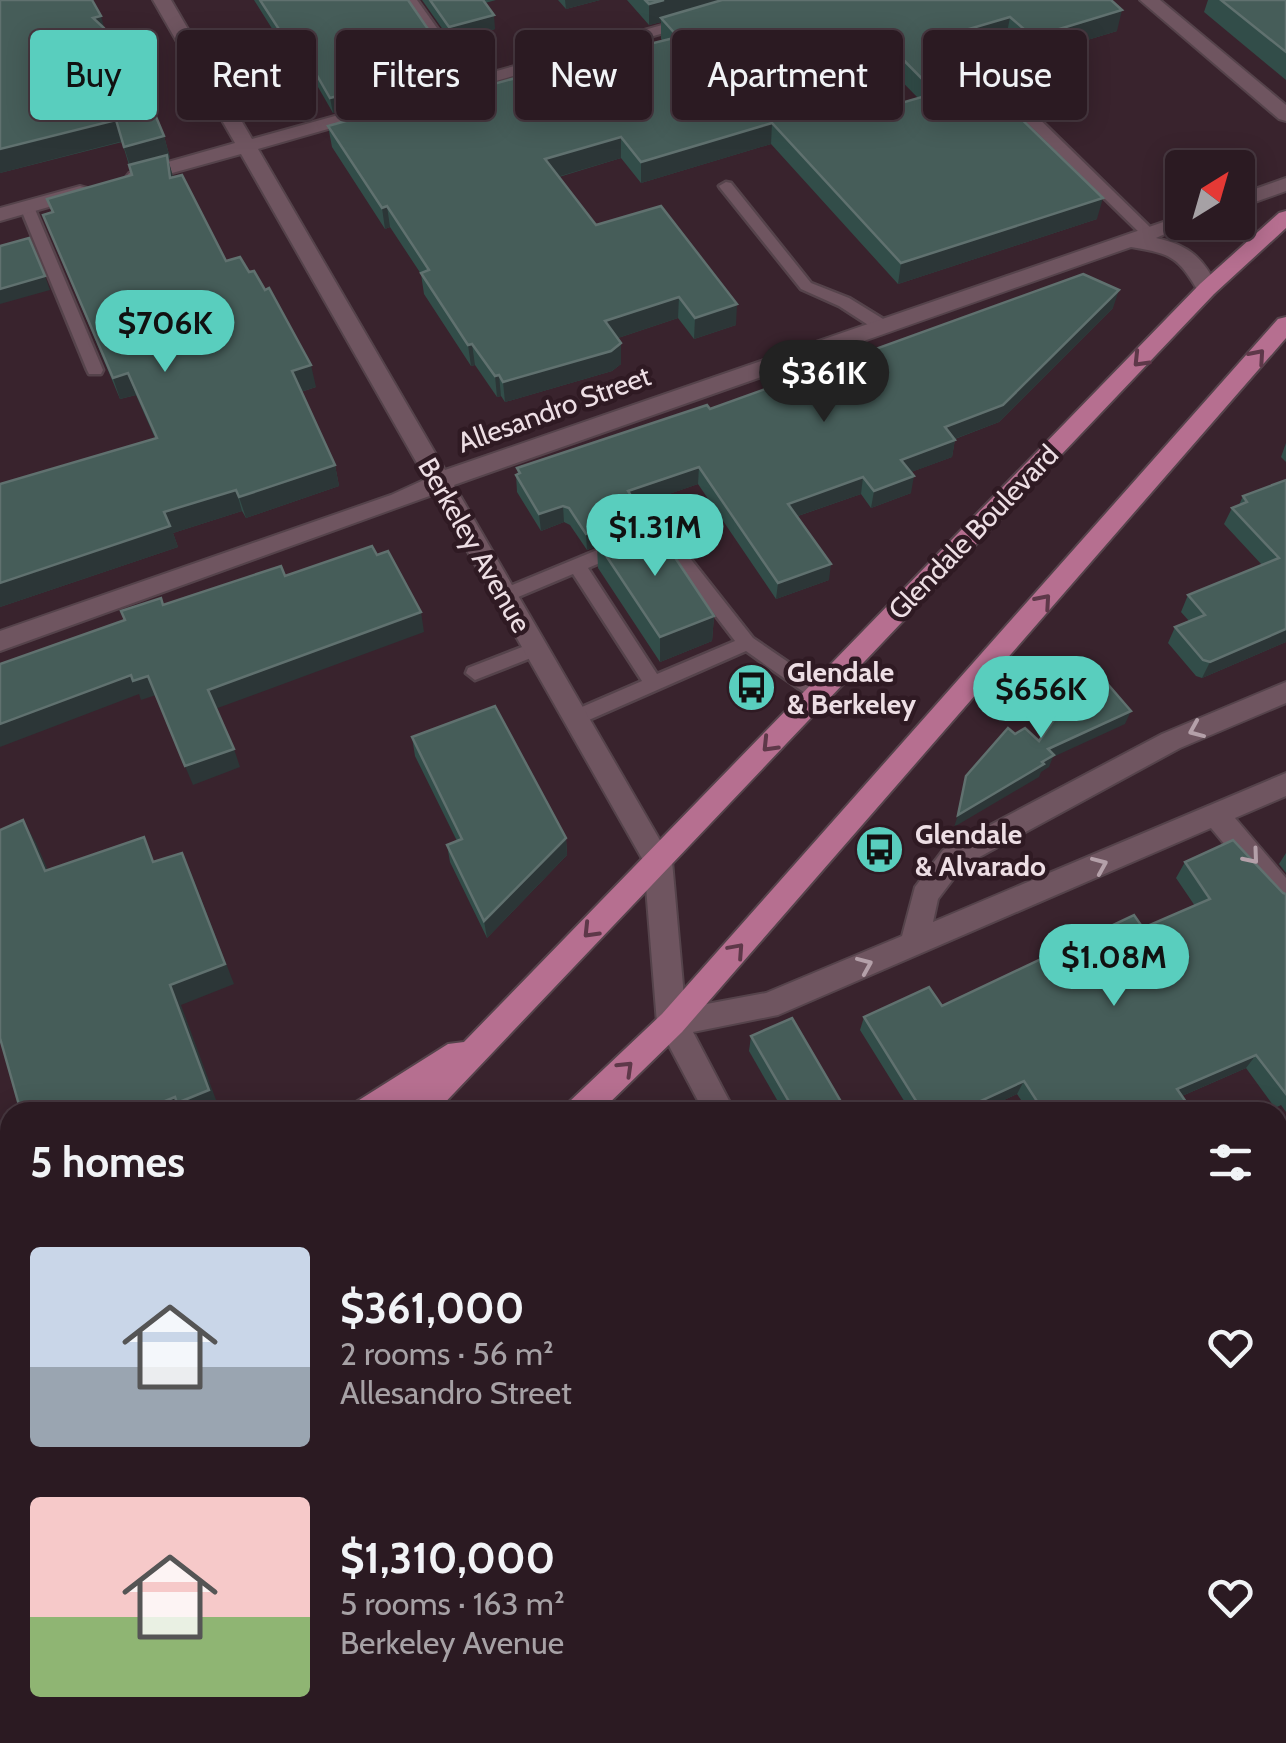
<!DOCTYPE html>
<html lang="en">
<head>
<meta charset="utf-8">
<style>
  :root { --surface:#2b1a22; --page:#37272f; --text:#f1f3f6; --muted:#a6a1a5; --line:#473840; --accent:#59cebe }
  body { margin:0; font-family:Cabin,sans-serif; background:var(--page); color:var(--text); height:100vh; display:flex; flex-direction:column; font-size:38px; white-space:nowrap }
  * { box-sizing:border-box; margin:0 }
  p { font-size:32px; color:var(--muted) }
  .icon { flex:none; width:55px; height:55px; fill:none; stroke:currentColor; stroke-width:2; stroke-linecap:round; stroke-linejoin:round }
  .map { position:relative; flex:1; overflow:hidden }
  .side { position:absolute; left:0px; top:1102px; width:1288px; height:642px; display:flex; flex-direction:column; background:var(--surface); border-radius:30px 30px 0 0; box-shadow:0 5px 25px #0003,0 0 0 2px var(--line) }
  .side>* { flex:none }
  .guide { position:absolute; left:30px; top:30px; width:1228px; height:90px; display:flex; gap:20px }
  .needle { width:65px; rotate:37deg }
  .buttons { position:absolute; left:1165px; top:150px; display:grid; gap:20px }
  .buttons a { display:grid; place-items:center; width:90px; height:90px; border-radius:10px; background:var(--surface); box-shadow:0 5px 25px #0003,0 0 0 2px var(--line); font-size:50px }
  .price { position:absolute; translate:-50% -85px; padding:0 22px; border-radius:35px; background:var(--accent); color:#111; font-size:32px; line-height:65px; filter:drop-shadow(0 2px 5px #0008) }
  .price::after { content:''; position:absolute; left:50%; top:60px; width:30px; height:22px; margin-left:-15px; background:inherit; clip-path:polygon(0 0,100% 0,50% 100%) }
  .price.active { background:#222; color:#fff }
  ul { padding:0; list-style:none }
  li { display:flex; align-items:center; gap:30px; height:250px; padding:0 30px }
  li span { display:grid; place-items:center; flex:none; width:280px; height:200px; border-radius:10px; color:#555 }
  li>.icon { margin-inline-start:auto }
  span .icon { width:120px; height:120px; fill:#fffc; stroke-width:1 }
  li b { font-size:42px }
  h2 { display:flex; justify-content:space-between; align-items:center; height:120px; padding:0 30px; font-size:42px }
  .chip { padding:0 35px; border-radius:10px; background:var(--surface); box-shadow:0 5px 25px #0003,0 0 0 2px var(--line); font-size:35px; line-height:90px }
  .chip.active { background:var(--accent); color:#111 }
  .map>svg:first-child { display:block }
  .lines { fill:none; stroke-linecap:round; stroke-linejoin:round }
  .service-casing { stroke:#55434b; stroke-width:5 }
  .minor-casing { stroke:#55434b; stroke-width:4 }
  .primary-casing { stroke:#55434b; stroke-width:4 }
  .service { fill:#6f5560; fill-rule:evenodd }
  .minor { fill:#6f5560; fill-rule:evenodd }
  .primary { fill:#b66f90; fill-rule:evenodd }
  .wall { fill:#324d49; fill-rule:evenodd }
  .shaded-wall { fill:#2c3637 }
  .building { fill:#465d59; stroke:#60716f; stroke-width:2.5; fill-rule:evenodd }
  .oneway { stroke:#5e3849 }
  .oneway2 { stroke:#b4a0a9 }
  .labels { text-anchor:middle; stroke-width:9; stroke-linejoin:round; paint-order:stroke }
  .street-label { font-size:28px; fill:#eddee4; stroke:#2f1a23 }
  .poi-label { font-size:28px; font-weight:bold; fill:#eddee4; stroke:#2f1a23; text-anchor:start }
</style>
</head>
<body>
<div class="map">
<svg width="1286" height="1743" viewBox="0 0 1286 1743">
  <rect width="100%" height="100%" fill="#39232d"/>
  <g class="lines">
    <defs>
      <g id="service">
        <polygon points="404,0 417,0 477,84 475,87 465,87"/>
        <polygon points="1015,105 1025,105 1154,231 1154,237 1144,237 1015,111"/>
        <polygon points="726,182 731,183 811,283 849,298 888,322 888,330 876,330 839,306 801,289 721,189 719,186"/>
        <polygon points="27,202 34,207 103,370 101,374 89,374 87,370 20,207"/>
        <path d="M648,529l23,5 82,104 73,50 2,5 -2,5h-14l-66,-47 -164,72h-14l-2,-5 2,-5 74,-32 -69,-107 -69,29 -9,-7 3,-5zM649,542l11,1 75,98 -78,33 -69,-106z"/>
        <polygon points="535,642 544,649 541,654 475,680 466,673 468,668"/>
        <polygon points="1286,1126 1286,1147 1278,1150 1278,1129"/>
      </g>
      <g id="minor">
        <path d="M153,0h18l81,139 439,-122 6,-1 9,5 -448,128 187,321 730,-252 7,-2v6h10l-36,16c33,7 48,20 62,51l-4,5h-14c-22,-37 -27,-40 -69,-47l-677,238 218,376 13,147 81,-15 136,-57 13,-49 28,-37 219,-116 124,-52v21l-106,45 -217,118 -25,33 -5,23 353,-149v23l-51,22 51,60v32l-10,-4 -65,-78 -433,187 -85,17 42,80h-31l-47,-89 -13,-161 -209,-368 -435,157v-20l391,-136 35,-16 -185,-325 -105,29 -10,-6 3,-4 106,-30z"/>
        <polygon points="1140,0 1160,0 1286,105 1286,121 1279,119"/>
        <polygon points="1286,178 1286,191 1238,208 1238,195"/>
        <polygon points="80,186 87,188 87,196 0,221 0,208"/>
        <polygon points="999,1735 1075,1735 1079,1743 995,1743"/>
      </g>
      <g id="primary">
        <polygon points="1286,211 1286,228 1214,294 436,1112 401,1112 404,1105 392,1112 352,1112 356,1102 448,1044 464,1042 1200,284 1279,213"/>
        <polygon points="1286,317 1286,338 682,1032 600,1112 565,1112 569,1102 662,1014 1278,319"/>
        <polygon points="10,1272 10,1304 0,1308 0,1276"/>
        <polygon points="10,1512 10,1553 0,1557 0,1516"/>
        <polygon points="10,1719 10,1735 35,1735 31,1743 0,1743 0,1725"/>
      </g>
    </defs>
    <use href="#service" class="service-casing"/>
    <use href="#minor" class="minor-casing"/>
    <use href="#primary" class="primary-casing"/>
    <use href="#service" class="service"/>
    <use href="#minor" class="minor"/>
    <use href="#primary" class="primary"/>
  </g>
  <g class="wall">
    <path d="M254,0h154l24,46 -59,18 14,19 1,11 17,9 157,-28 79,-21v-8l22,-5 -2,-2v-17l-12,3 -22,-25h484l6,31 -89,27 -22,-20 -52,15 143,166 -199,65 -127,-140 -130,39 -20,-25 -62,19 37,48 140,100 -42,14 -16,-21 -60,20 3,5v21l-9,7 -107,31 -4,-6 -4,1 -22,-32 -4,1 -47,-72 -3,-20 -31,-47 -5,2 -53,-82 -4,-21 13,-4 -2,-11 -6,2 -15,-26 -8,2zM875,54l43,44 -72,21 -44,-46z"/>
    <polygon points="422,0 496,0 485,3 495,29 451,41"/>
    <polygon points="558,0 600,0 566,9"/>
    <polygon points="1208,0 1286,0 1286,80 1204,12"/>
    <polygon points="104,29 164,136 170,158 168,159 173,177 226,261 316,387 301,392 335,465 339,486 246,518 242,511 173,533 178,547 0,607 0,484 155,438 136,395 120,399 43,215 52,212 47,199 132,175 122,142 0,173"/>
    <polygon points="1113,308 999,422 955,439 952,457 911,472 911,493 871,508 861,494 798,516 829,580 776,599 698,484 637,505 641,511 641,524 714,616 712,641 660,662 598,568 597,546 587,550 570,525 564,522 541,531 517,492 516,475 518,474 517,468 710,409"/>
    <polygon points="1286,443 1286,462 1281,457"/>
    <polygon points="1286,480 1286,642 1202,678 1196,676 1168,643 1175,627 1189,621 1181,612 1188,595 1262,565 1224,524 1232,508 1239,505 1243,496"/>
    <polygon points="412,737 566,838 567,855 487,938 450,862 447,845 457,841 415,756"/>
    <polygon points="1286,853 1286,873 1279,864"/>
    <polygon points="1185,862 1286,894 1286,1112 1281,1105 1275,1108 1246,1068 1182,1096 1193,1112 1029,1112 1017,1094 978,1112 911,1112 860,1030 864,1017 942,1006 1143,928 1195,906 1176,878"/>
    <polygon points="751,1036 843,1105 843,1112 784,1112 749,1051"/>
    <polygon points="1278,1340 1286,1354 1286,1490 1278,1477"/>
    <polygon points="1137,1735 1278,1735 1286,1743 1259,1743 1256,1738 1248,1743 1142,1743"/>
  </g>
  <g class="shaded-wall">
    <polygon points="565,0 600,0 566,9"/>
    <polygon points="664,0 740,0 661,18 661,22 649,25 649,4"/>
    <polygon points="1122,10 1117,31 1028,58 1033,37"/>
    <polygon points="494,15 495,29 451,41 449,27"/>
    <polygon points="101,16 107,38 93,18"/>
    <polygon points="1010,17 1006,38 934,59 938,38"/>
    <polygon points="430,32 432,46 367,65 365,51"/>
    <polygon points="877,33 875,54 785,78 786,57"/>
    <polygon points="315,72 318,87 310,89 308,74"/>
    <polygon points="387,83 389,97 333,113 330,98"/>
    <polygon points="116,120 123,141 0,173 0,149"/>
    <polygon points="772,123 771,144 641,183 641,162"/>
    <polygon points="164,136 170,158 168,159 173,177 176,200 131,169 124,147"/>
    <polygon points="621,137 621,158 547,180 545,159"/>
    <polygon points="1103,198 1097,219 898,284 901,263"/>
    <polygon points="387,206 390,227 385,229 382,208"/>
    <polygon points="45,276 50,290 0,304 0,289"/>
    <polygon points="1119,290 1113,308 999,422 941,444 945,427"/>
    <polygon points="679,297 678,318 606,342 605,321"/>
    <polygon points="737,304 736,325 694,339 695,318"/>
    <polygon points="621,343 621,364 612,371 505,402 503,382"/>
    <polygon points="472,344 475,365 471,366 468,345"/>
    <polygon points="311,365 316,387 297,393 292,371"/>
    <polygon points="128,373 136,395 120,399 113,378"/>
    <polygon points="499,375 501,396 497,397 495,376"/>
    <polygon points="955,440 952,457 898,477 901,460"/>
    <polygon points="335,465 339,486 246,518 239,497"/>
    <polygon points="699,467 698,484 629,508 628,491"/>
    <polygon points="914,476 911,493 871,508 874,491"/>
    <polygon points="863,477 861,494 786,520 788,504"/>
    <polygon points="236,490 242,511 173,533 178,547 0,607 0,583 164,512"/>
    <polygon points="563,506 564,522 541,531 539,514"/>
    <polygon points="641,511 641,528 597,542 597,546 587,550 586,534"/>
    <polygon points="831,564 829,580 776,599 778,583"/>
    <polygon points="421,612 424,632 215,709 208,690"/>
    <polygon points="714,616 712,641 660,662 660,637"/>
    <polygon points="1286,629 1286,642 1202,678 1210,662"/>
    <polygon points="131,675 148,676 156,695 141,700 139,694 0,747 0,724"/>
    <polygon points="1131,711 1125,724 1053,757 1049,767 1041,772 1039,777 954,827 958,815 1048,749"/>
    <polygon points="234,749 240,767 193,785 185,766"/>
    <polygon points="23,820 36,843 58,893 45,871"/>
    <polygon points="566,838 567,855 487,938 484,921"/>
    <polygon points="182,853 192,875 234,984 181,1005 219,1108 209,1112 138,1112 170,985"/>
    <polygon points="1256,1055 1246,1068 1168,1102 1177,1089"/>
    <polygon points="1024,1081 1017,1094 978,1112 957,1112"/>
    <polygon points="222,1735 233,1735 235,1743 224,1743"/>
    <polygon points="416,1735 422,1735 424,1743 419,1743"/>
  </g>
  <g class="building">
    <polygon points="0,0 92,0 101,16 93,18 104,28 145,101 149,100 164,136 124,147 116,120 0,149"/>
    <polygon points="260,0 408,0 430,32 365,51 387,83 330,98 315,72 308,74"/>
    <polygon points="430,0 483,0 494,15 449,27"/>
    <polygon points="645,0 664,0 649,4"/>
    <path d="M722,0h389l11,10 -89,27 -23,-20 -72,21 165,160 -202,65 -129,-140 -131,39 -20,-25 -76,22 51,66 65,-19 76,98 -42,14 -16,-21 -74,24 16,22 -10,8 -108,31 -4,-7 -4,1 -23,-32 -4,1 -47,-72 8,-3 -42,-64 -5,2 -54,-82 18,-5 -8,-13 59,-16 8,11 74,-15 77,-21 6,8 82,-22 -3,-7 37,-9 -17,-19zM877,33l59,60 -90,26 -60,-62z"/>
    <polygon points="1221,0 1286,0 1286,52"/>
    <polygon points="167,155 170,178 182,175 226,261 240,257 249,272 254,271 265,290 269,288 311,365 292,371 335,465 239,497 236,490 164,512 170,526 0,583 0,484 157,438 128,373 113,378 43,215 53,212 47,199 132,175 129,165"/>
    <polygon points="29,238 45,276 0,289 0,246"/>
    <polygon points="1083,274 1119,290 1003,405 945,427 955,440 901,460 914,476 874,491 863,477 788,504 831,564 778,583 699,467 628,491 641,511 586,534 569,508 563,506 539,514 516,475 520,473 517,468 707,405 710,409"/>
    <polygon points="1286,480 1286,629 1210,662 1203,660 1175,627 1205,615 1188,595 1279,558 1232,508 1247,502 1243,496"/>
    <polygon points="650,520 714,616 660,637 597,542"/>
    <polygon points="372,546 377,555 388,551 421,612 208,690 234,749 185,766 148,676 133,681 131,675 0,724 0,664 125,620 121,611 161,598 163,605 281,566 285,576"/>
    <polygon points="1099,674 1131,711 1048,749 1054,755 1042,762 1044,764 958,815 966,776 1008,728 1015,734 1025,728 1039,741 1081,682"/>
    <polygon points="495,706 566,838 484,921 447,845 462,839 412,737"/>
    <polygon points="23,820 45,871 144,837 153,862 182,853 225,964 170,985 209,1090 177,1103 175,1097 138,1112 21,1112 0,1038 0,830"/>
    <polygon points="1233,840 1283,893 1286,894 1286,1094 1256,1055 1177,1089 1193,1112 1044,1112 1024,1081 957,1112 923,1112 864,1017 929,987 942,1006 1134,915 1143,928 1210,899 1185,862"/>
    <polygon points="792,1018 843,1105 840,1107 843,1112 795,1112 751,1036"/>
    <polygon points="1278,1340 1286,1354 1286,1467 1278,1454"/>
    <polygon points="1278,1616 1286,1629 1286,1663 1278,1668"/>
    <polygon points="1278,1677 1286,1691 1286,1743 1275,1743 1270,1735 1278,1735"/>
    <polygon points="155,1735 222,1735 224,1743 150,1743 148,1738"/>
    <polygon points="322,1735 416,1735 419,1743 360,1743 359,1739 352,1743 325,1743"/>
    <polygon points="572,1735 625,1735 629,1743 558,1743"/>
    <polygon points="714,1735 927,1735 913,1743 705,1743 715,1737"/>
    <polygon points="1150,1735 1260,1735 1248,1743 1155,1743"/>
  </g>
  <defs><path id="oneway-chevron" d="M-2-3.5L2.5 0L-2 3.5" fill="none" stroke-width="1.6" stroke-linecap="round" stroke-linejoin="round" transform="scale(2.5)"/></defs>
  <g class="oneway">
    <use href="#oneway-chevron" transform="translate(1258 356) rotate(-49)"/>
    <use href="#oneway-chevron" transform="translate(1140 360) rotate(134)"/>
    <use href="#oneway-chevron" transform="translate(1044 601) rotate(-49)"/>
    <use href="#oneway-chevron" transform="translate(769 745) rotate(134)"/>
    <use href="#oneway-chevron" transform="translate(590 931) rotate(134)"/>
    <use href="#oneway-chevron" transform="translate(737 950) rotate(-48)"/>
    <use href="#oneway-chevron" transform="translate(626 1068) rotate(-44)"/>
  </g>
  <g class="oneway2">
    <use href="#oneway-chevron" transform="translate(1196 730) rotate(157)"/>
    <use href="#oneway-chevron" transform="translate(1252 857) rotate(50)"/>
    <use href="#oneway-chevron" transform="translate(1100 865) rotate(-23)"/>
    <use href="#oneway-chevron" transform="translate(865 965) rotate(-23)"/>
  </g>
  <defs>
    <symbol id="bus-disc" viewBox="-11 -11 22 22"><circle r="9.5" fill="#59cebe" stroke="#2f1a23"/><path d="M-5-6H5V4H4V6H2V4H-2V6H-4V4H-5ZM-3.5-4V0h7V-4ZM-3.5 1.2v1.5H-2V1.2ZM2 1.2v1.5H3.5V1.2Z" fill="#111"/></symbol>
  </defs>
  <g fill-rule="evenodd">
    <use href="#bus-disc" x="724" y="660" width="55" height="55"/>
    <use href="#bus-disc" x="852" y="822" width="55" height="55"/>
  </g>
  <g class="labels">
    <g class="street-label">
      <text transform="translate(554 409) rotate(-20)" y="10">Allesandro Street</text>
      <text transform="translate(973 532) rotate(-46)" y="10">Glendale Boulevard</text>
      <text transform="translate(475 545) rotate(60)" y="10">Berkeley Avenue</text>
    </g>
    <g class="poi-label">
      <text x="787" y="682">Glendale<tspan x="787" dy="32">&amp; Berkeley</tspan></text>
      <text x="915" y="844">Glendale<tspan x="915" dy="32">&amp; Alvarado</tspan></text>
    </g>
  </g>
</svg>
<div class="buttons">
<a><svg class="needle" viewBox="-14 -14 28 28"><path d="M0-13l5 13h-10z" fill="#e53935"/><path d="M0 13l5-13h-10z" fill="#a6a1a5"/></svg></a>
</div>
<b class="price" style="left:165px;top:375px">$706K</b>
<b class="price active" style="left:824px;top:425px">$361K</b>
<b class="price" style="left:655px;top:579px">$1.31M</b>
<b class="price" style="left:1041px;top:741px">$656K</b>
<b class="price" style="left:1114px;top:1009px">$1.08M</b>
<div class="guide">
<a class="chip active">Buy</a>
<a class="chip">Rent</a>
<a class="chip">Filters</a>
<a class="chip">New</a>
<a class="chip">Apartment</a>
<a class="chip">House</a>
</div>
<section class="side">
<h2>5 homes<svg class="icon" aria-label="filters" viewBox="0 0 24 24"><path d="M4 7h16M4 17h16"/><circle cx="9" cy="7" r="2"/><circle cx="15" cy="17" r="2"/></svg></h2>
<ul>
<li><span style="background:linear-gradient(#c9d6e8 60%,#9aa5b1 0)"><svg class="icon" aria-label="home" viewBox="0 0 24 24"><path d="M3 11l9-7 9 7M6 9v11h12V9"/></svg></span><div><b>$361,000</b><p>2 rooms · 56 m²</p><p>Allesandro Street</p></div><svg class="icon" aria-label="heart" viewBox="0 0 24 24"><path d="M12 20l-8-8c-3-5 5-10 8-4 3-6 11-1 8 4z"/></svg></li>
<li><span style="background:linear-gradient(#f6c9c9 60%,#8fb573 0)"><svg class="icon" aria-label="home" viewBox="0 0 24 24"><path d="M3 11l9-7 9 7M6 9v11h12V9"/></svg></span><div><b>$1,310,000</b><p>5 rooms · 163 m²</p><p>Berkeley Avenue</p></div><svg class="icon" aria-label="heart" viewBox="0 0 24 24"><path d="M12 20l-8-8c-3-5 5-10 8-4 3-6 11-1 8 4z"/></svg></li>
</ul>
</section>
</div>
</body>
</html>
